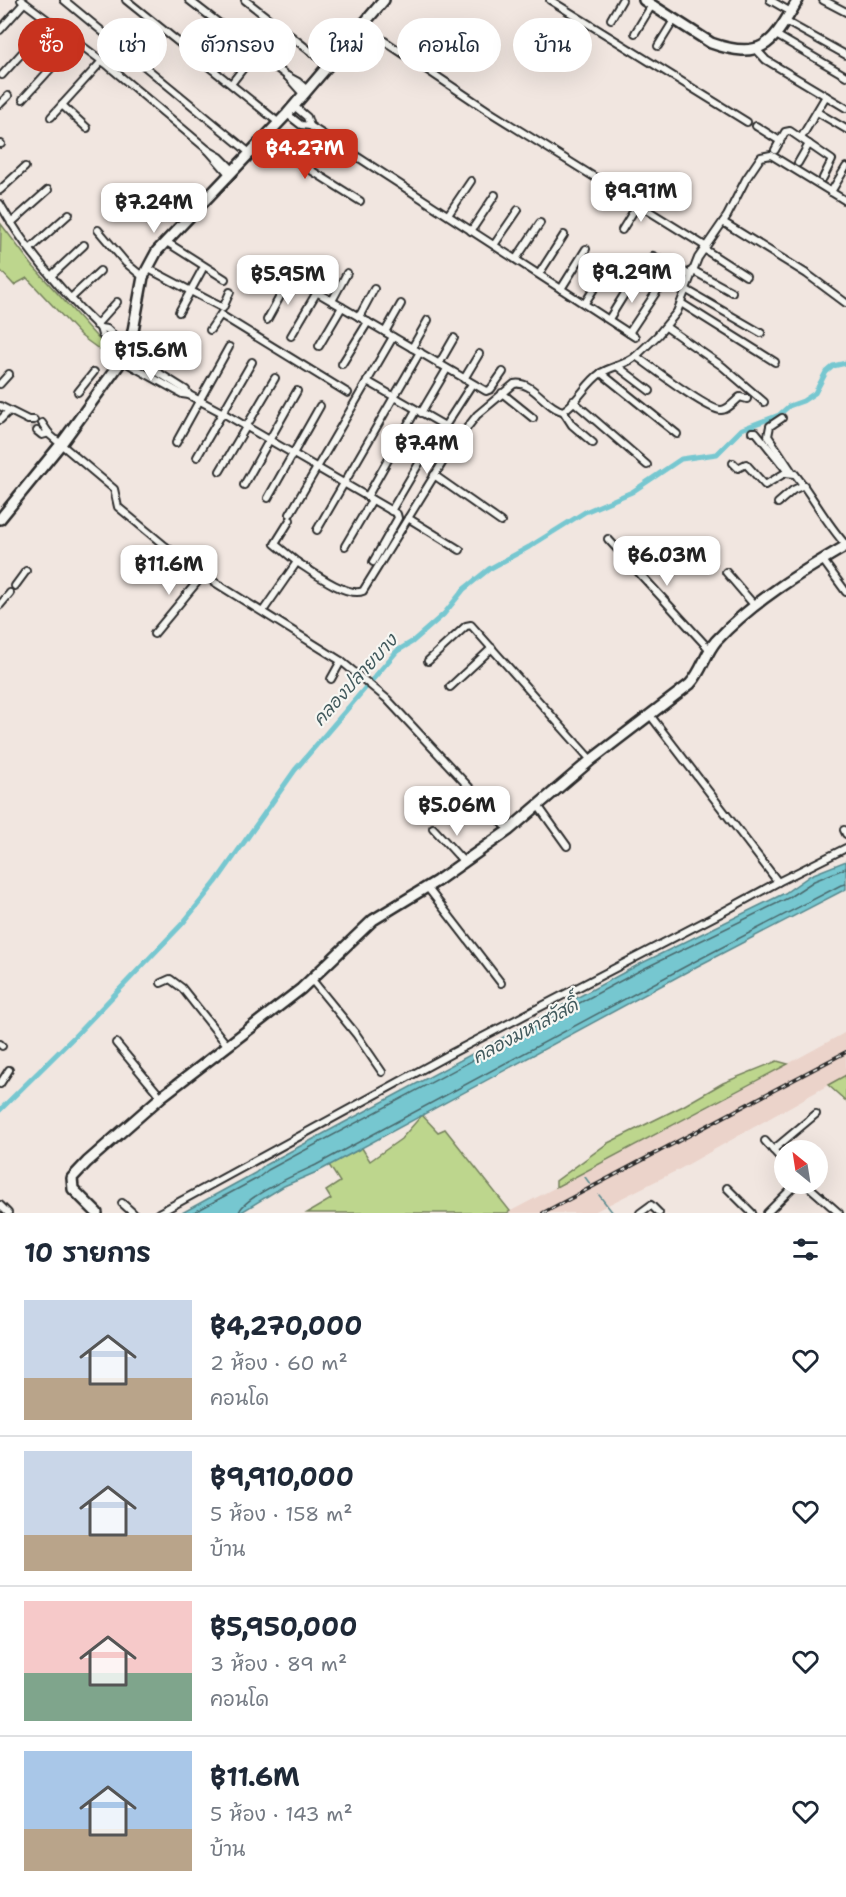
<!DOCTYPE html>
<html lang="th">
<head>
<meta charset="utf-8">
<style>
  :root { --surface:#fff; --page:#f6f6f7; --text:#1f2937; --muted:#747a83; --line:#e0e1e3; --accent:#c8321e }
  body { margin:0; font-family:"Shantell Sans","Playpen Sans Thai",sans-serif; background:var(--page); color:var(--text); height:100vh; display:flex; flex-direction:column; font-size:22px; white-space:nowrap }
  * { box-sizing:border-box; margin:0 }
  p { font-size:20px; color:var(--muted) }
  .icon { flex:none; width:33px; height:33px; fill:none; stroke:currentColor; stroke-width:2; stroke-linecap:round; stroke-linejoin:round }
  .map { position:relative; height:1213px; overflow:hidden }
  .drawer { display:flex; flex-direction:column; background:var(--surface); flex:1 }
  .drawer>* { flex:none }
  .hud { position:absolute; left:18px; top:18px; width:810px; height:54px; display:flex; gap:12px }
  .needle { width:39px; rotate:330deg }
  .buttons { position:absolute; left:774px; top:1140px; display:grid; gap:12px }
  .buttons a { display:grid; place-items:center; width:54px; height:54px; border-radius:50%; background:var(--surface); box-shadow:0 6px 24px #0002; font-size:30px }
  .price { position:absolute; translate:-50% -51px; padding:0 14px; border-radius:12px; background:#fff; color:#222; font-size:20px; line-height:39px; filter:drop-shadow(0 2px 3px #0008) }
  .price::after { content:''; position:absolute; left:50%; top:36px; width:18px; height:14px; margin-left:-9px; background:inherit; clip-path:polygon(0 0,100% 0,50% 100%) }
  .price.current { background:var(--accent); color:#fff }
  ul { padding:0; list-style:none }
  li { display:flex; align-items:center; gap:18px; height:150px; padding:0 24px }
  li+li { border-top:2px solid var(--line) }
  li span { display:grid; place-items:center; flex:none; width:168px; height:120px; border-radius:0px; color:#555 }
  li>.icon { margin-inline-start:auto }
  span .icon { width:72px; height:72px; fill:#fffc; stroke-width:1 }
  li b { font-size:26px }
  h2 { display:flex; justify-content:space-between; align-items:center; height:72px; padding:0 24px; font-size:26px }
  .chip { padding:0 21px; border-radius:27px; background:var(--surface); box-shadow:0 6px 24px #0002; font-size:21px; line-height:54px }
  .chip.current { background:var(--accent); color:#fff }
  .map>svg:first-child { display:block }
  .built { fill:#ebd3ca }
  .green { fill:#bdd68d; stroke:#74805c; stroke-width:1.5 }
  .water { fill:#76c7d0; stroke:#58898e; stroke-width:1.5 }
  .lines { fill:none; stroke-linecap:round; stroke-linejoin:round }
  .shore { stroke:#49696d; stroke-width:1.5 }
  .stream { stroke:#58898e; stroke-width:1.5 }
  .canal { stroke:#76c7d0; stroke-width:5 }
  .street-tunnel { stroke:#c9c1bc; stroke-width:6; stroke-dasharray:6 3; stroke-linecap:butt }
  .street-casing { stroke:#2b2b2b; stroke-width:10 }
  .secondary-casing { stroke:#2b2b2b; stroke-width:14 }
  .street { stroke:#f6f6f2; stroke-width:6 }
  .secondary { stroke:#f6f6f2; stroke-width:9 }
  .rail-casing { stroke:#2b2b2b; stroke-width:4 }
  .rail { stroke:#f6f6f2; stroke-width:1.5; stroke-dasharray:4.5; stroke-linecap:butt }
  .labels { text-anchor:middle; stroke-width:4.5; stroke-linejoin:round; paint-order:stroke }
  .water-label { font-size:18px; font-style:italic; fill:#425a5d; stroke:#f6f6f2 }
</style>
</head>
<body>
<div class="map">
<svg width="846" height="1213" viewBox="0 0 846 1213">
  <rect width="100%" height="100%" fill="#f1e6e0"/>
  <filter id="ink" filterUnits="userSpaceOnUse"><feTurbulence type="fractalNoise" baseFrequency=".0167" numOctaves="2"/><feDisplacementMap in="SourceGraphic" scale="12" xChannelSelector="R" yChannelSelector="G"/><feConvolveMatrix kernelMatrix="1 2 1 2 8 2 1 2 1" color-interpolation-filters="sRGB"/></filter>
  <g filter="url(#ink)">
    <polygon class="built" points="846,1032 846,1075 678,1170 592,1213 507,1213 744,1088"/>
    <g class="green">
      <polygon points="1,224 32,265 113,355 111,358 81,336 27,278 14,285 0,270"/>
      <polygon points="777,1061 788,1064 556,1187 556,1181 608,1143 683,1106 723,1083"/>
      <polygon points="846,1075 846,1101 828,1085"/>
      <polygon points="422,1115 438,1132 445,1129 510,1211 507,1213 307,1213 331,1199 326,1191 340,1182 329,1165 362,1148 370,1161 401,1139"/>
    </g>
    <polygon class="water" points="846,861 846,889 692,969 319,1171 284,1186 240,1213 182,1213 255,1173 265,1165 638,965 785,893 811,875"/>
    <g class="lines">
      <g class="shore">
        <polyline points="193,1213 258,1178 268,1170 641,970 788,898 814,881 846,868"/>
        <path d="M239,1213c2,-15 62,-41 77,-48l374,-201 151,-79 5,-1"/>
      </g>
      <g class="stream">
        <polyline points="585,1177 590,1184"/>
        <polyline points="599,1195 613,1213"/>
      </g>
      <polyline class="canal" points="0,1110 74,1037 183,923 216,882 295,770 397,651 412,642 444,614 464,589 489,569 529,547 585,512 632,492 681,459 717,454 742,429 779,415 789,406 803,401 815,393 826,372 833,366 846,363"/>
      <polyline class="street-tunnel" points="31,425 37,431"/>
      <defs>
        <g id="street">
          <polyline points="21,0 106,64 208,150 230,175"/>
          <polyline points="64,0 251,154"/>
          <polyline points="126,0 279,123"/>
          <polyline points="189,0 287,76 304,95"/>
          <polyline points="245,0 329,66"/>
          <polyline points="550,0 747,122"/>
          <polyline points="770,0 791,12"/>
          <polyline points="823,0 846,12"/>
          <polyline points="611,19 622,0"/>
          <polyline points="785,21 846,55"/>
          <polyline points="362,26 490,112 705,246"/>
          <polyline points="0,30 24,3"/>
          <polyline points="635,33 652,5"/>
          <polyline points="776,35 846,76"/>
          <polyline points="658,46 674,20"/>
          <polyline points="755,48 766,60 846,108"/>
          <polyline points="119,63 128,52"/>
          <polyline points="2,75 50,22"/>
          <polyline points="287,76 298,82 307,90"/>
          <polyline points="231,84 245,66"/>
          <polyline points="23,99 75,42"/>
          <polyline points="0,104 8,96"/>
          <polyline points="62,105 87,128"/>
          <polyline points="294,106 307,117 310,126"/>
          <polyline points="817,112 846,129"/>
          <polyline points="287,114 301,125 310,126 635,337"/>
          <polyline points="51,117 102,61"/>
          <polyline points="756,126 780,141"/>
          <polyline points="272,131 305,152"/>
          <polyline points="801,138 826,96"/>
          <polyline points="263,140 360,201"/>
          <polyline points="0,144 1,144"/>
          <polyline points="208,150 220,157 234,171"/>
          <polyline points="775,150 785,132 790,131 832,160 823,178"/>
          <polyline points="798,163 809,144"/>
          <polyline points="0,190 25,167"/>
          <polyline points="831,192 846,167"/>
          <path d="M0,204c26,46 62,88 100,124l2,7 24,20"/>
          <polyline points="448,215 471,181"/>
          <polyline points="723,222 807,274 846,303"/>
          <polyline points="11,223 48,190"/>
          <polyline points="98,230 126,263 143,277"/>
          <polyline points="622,230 638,204"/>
          <polyline points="471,231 495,195"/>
          <polyline points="165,241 225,279"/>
          <polyline points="494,245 518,210"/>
          <polyline points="30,249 69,214"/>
          <polyline points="704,249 746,276"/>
          <polyline points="516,259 540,223"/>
          <polyline points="147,268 223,308 230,292"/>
          <polyline points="692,270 732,292"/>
          <polyline points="641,271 653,256 690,275"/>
          <polyline points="539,274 564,235"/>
          <polyline points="51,276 84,245"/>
          <polyline points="561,289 586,249"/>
          <polyline points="685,289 761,333"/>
          <polyline points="71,298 100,271"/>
          <polyline points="332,301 347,273"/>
          <polyline points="585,303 610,263"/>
          <polyline points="681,303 775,362"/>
          <polyline points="179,312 202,270"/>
          <polyline points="221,315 348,393"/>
          <polyline points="359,317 374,289"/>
          <polyline points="609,319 635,277"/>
          <polyline points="267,320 289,280 294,279 486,391 491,389 503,372"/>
          <polyline points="96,325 117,302"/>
          <polyline points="666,327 722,366 764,402"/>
          <polyline points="100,328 107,329 128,349"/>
          <polyline points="210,330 221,314"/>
          <polyline points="385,332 401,304"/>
          <polyline points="629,333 657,291"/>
          <polyline points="291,336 317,292"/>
          <polyline points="319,346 342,307"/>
          <polyline points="412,348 428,320"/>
          <polyline points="127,353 186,390 189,395"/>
          <polyline points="636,356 658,335 677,312 698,258 727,216 746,179 761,157 771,155 846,201"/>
          <polyline points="123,361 182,394 189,395 223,413 397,514 398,518 373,562"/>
          <polyline points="342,364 368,322"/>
          <polyline points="439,364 454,338"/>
          <polyline points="617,366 650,391"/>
          <polyline points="601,373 677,434"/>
          <polyline points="464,379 479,354"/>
          <polyline points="367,381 445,426 472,384"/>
          <polyline points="0,384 9,374"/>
          <polyline points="78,392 94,372"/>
          <polyline points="502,393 533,418"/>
          <polyline points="573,401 647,465"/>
          <polyline points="0,406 28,420 34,420"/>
          <polyline points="563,411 572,425 593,443"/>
          <polyline points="421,413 447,369"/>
          <polyline points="782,418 770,426 768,436 792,472"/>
          <polyline points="0,420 9,411"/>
          <polyline points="42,423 50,435 114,489 118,507 165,546 203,575 341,661 387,699 509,830"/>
          <polyline points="37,431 42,435 49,433"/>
          <polyline points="752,432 756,432 788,472"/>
          <polyline points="176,443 229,347"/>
          <polyline points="197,457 252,362"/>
          <path d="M733,463l5,5 8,-4 19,21 20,-12 10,1c18,23 31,49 51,71"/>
          <polyline points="220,471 275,378"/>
          <polyline points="434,475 501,522"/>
          <polyline points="244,485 297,391"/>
          <polyline points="367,497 416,410"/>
          <polyline points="268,498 320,406"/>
          <polyline points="778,503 793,490 804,485"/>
          <polyline points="391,511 441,426"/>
          <polyline points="290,514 393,337"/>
          <polyline points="408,518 460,550"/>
          <polyline points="290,520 275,544 297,562"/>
          <polyline points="317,530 420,352"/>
          <polyline points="608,539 710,650"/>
          <polyline points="345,546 372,500"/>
          <polyline points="822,559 846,592"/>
          <polyline points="726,572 755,606"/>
          <polyline points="15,586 26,571"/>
          <polyline points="0,605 10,593"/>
          <path d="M263,611l34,-49c14,9 50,36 66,29l89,-144 25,-32 37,-31c18,-4 32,24 49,27 15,-9 23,-28 38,-38 11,-7 25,-8 35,-17 14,10 71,54 85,54 7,0 14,-9 19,-13l7,2"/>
          <polyline points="154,634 203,575"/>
          <polyline points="428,661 466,626 471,625 591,760"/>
          <polyline points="331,679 341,661"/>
          <polyline points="450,687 492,648"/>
          <polyline points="650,715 778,882"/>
          <polyline points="539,807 567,846"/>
          <polyline points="433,828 464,862"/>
          <polyline points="844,830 846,834"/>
          <polyline points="427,887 501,983"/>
          <polyline points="312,980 356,1034 382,1072"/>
          <polyline points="161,983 170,979 182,988 227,1045"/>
          <polyline points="116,1043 161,1097"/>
          <polyline points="0,1044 2,1046"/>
          <polyline points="0,1084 9,1070"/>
          <polyline points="765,1141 784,1162"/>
          <polyline points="773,1150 816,1114"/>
          <polyline points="806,1184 839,1213"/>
          <polyline points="727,1188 752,1213"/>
          <polyline points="122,1203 133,1213"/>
          <polyline points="0,1205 8,1213"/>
          <polyline points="159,1213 452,1053 721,913 778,882 846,848"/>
          <polyline points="640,1213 651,1205 659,1213"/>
          <polyline points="767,1213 796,1184"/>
        </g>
        <g id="secondary">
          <path d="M644,0l67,43c54,19 62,-2 87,-43"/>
          <polyline points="0,519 61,444 126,355 132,336 143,277 157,251 287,114 384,0"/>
          <path d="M97,1213l-24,-24 -1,-11 15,-16 74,-65 140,-108 72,-69 64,-39 72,-51 82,-70 99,-76c12,-13 15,-30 26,-43 36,-39 85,-69 130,-95"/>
        </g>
      </defs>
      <use href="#street" class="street-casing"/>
      <use href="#secondary" class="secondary-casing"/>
      <use href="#street" class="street"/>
      <use href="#secondary" class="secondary"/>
      <defs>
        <polyline id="rail" points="543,1213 846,1052"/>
      </defs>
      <use href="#rail" class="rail-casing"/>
      <use href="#rail" class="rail"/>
    </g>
  </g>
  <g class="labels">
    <g class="water-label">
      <text transform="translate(355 680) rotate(-48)" y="6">คลองปลายบาง</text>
      <text transform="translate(525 1031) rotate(-28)" y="6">คลองมหาสวัสดิ์</text>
    </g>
  </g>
</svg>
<div class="buttons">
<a><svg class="needle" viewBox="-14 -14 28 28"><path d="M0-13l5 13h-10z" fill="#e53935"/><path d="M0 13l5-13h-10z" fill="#747a83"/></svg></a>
</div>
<b class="price current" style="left:305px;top:180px">฿4.27M</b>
<b class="price" style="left:641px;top:223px">฿9.91M</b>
<b class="price" style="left:154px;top:234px">฿7.24M</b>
<b class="price" style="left:632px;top:304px">฿9.29M</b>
<b class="price" style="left:288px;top:306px">฿5.95M</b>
<b class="price" style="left:151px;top:382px">฿15.6M</b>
<b class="price" style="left:427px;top:475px">฿7.4M</b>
<b class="price" style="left:667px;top:587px">฿6.03M</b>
<b class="price" style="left:169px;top:596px">฿11.6M</b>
<b class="price" style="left:457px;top:837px">฿5.06M</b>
<div class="hud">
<a class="chip current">ซื้อ</a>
<a class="chip">เช่า</a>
<a class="chip">ตัวกรอง</a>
<a class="chip">ใหม่</a>
<a class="chip">คอนโด</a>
<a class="chip">บ้าน</a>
</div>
</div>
<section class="drawer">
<h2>10 รายการ<svg class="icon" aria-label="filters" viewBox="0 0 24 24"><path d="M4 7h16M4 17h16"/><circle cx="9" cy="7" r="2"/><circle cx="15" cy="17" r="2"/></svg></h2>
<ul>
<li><span style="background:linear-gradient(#c9d6e8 65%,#b9a48a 0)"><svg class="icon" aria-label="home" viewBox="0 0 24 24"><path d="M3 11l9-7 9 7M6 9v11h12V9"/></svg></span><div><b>฿4,270,000</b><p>2 ห้อง · 60 m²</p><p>คอนโด</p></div><svg class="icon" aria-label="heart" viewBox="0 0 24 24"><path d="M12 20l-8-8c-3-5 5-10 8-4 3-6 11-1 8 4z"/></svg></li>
<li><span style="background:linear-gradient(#c9d6e8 70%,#b9a48a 0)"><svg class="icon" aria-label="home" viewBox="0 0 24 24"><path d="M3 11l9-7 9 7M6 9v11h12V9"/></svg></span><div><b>฿9,910,000</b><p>5 ห้อง · 158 m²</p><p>บ้าน</p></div><svg class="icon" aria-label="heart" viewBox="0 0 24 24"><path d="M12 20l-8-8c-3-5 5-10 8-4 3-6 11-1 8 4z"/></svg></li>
<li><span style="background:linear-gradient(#f6c9c9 60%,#7fa58c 0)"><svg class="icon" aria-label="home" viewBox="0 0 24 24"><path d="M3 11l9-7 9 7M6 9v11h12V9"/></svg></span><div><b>฿5,950,000</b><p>3 ห้อง · 89 m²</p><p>คอนโด</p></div><svg class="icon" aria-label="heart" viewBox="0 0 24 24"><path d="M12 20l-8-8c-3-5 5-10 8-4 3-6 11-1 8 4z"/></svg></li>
<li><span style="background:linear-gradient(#a9c7e8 65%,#b9a48a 0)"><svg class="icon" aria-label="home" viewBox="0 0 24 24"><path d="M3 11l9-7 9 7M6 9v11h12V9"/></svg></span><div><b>฿11.6M</b><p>5 ห้อง · 143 m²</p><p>บ้าน</p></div><svg class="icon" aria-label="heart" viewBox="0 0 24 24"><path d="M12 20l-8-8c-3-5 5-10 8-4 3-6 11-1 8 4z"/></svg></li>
</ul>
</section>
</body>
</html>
